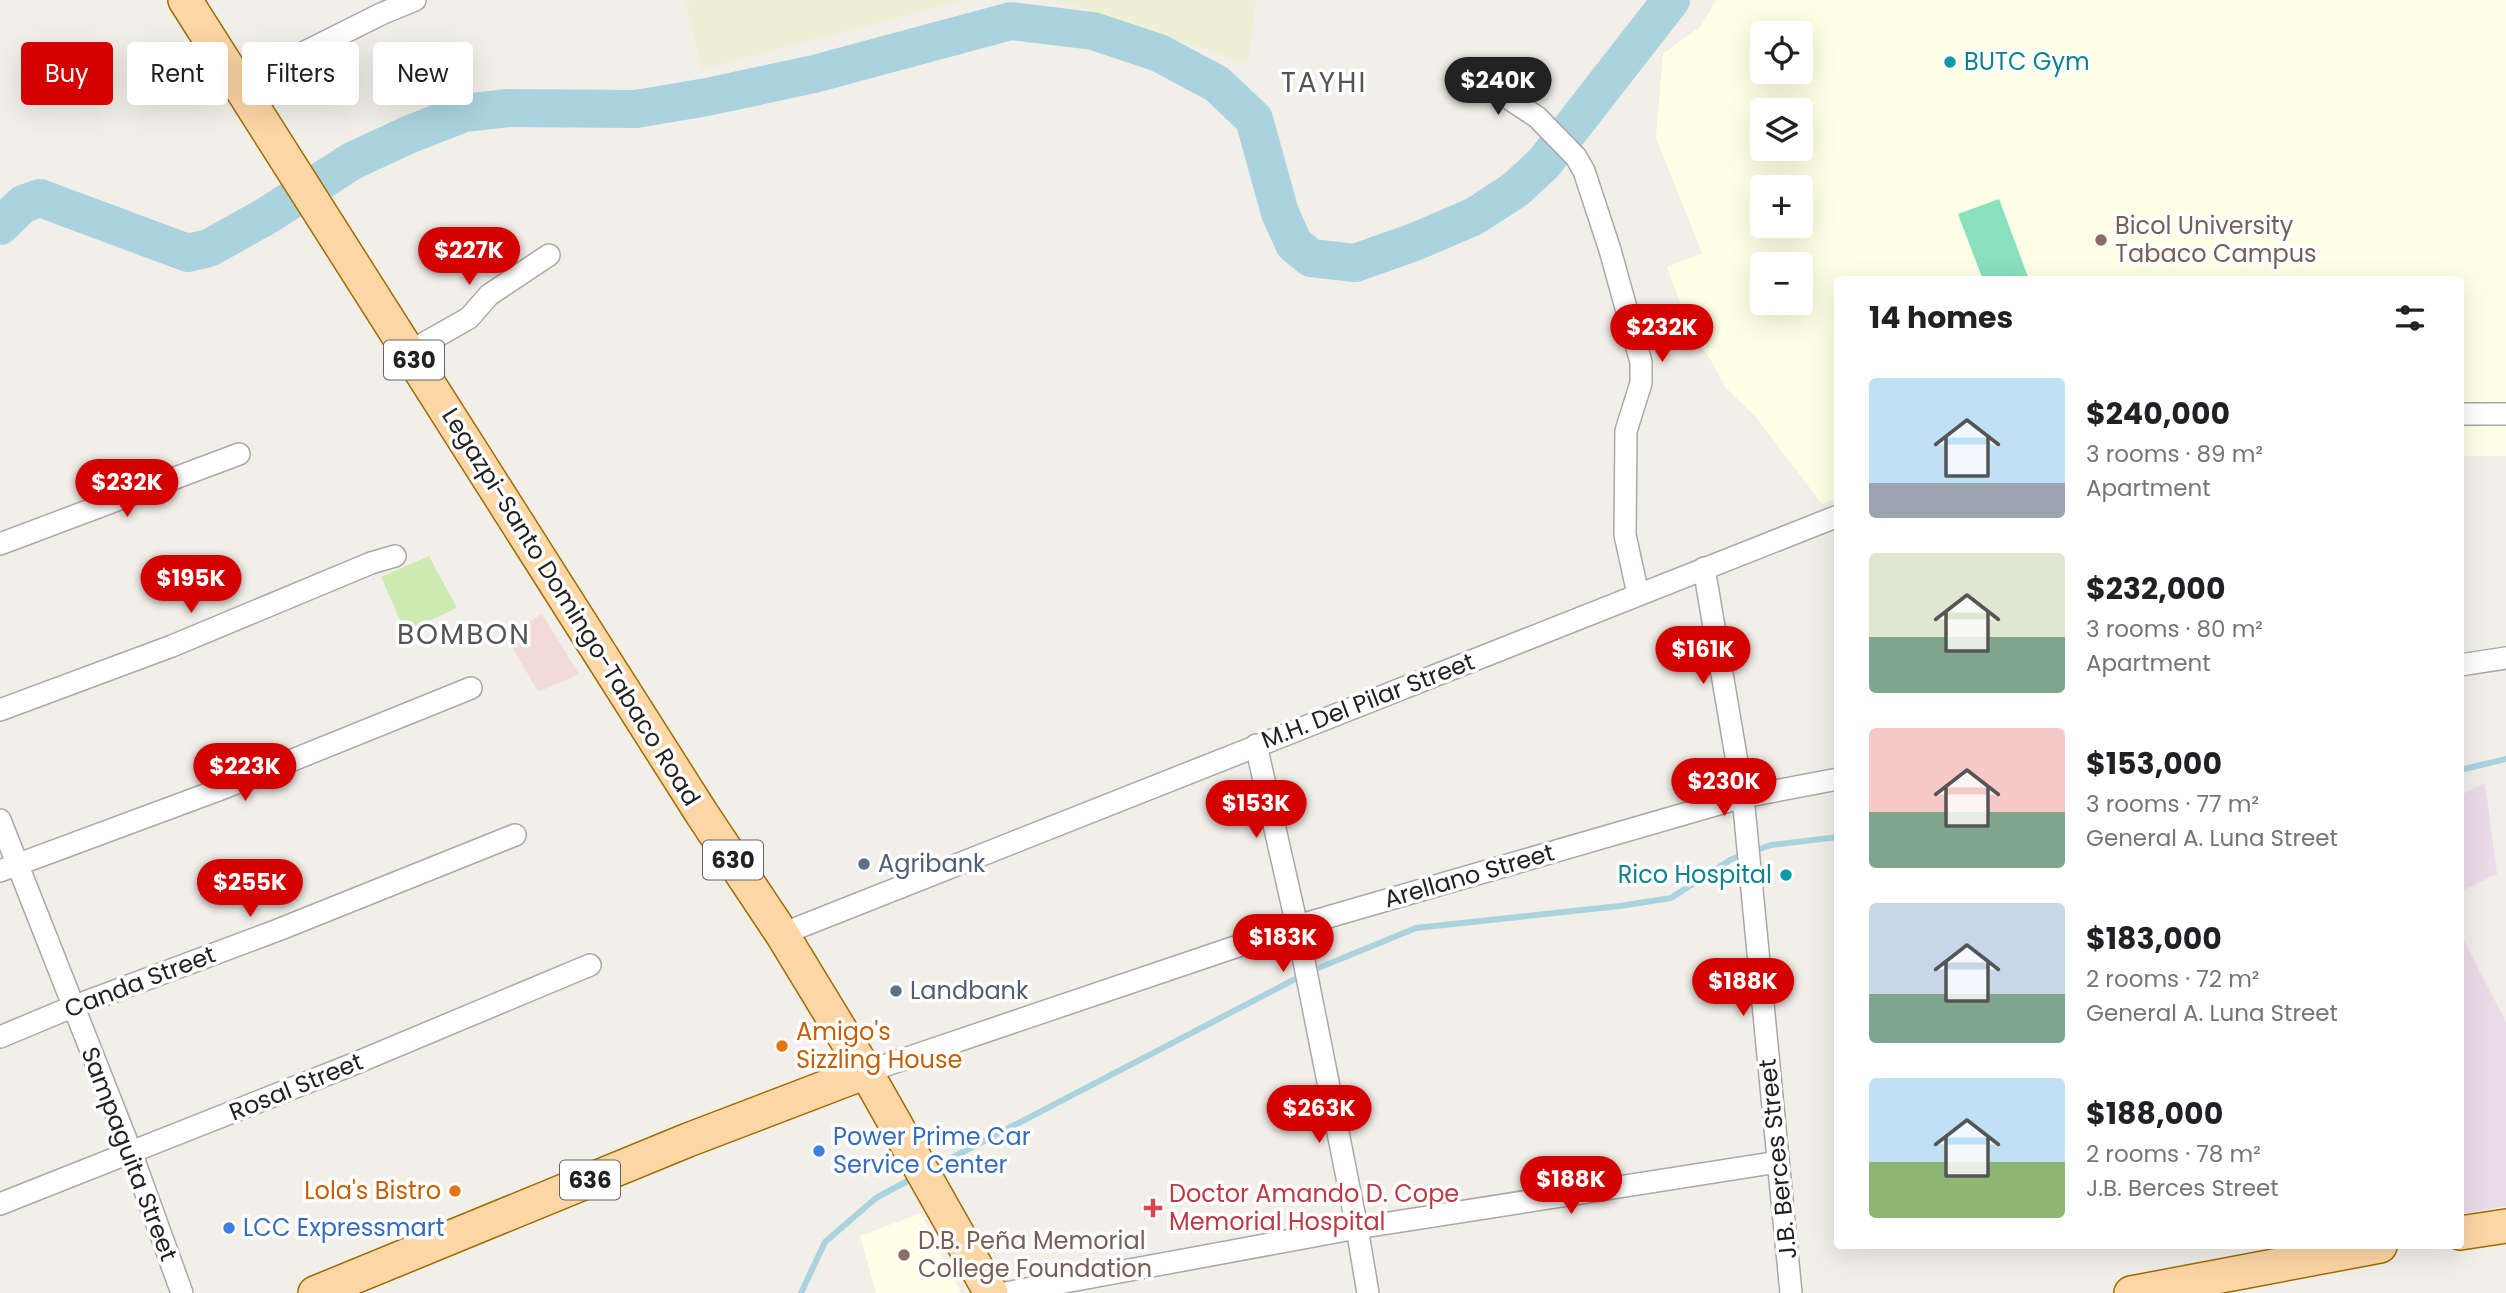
<!DOCTYPE html>
<html lang="en">
<head>
<meta charset="utf-8">
<style>
  :root { --surface:#fff; --page:#f2f2f2; --text:#202124; --muted:#757577; --accent:#d40000 }
  body { margin:0; font-family:Poppins,sans-serif; background:var(--page); color:var(--text); height:100vh; display:flex; flex-direction:column; font-size:26px; white-space:nowrap }
  * { box-sizing:border-box; margin:0 }
  p { font-size:23px; color:var(--muted) }
  .icon { flex:none; width:38px; height:38px; fill:none; stroke:currentColor; stroke-width:2; stroke-linecap:round; stroke-linejoin:round }
  .map { position:relative; flex:1; overflow:hidden }
  .panel { position:absolute; left:1834px; top:276px; width:630px; height:973px; display:flex; flex-direction:column; background:var(--surface); border-radius:7px; box-shadow:0 7px 28px #0002 }
  .panel>* { flex:none }
  .banner { position:absolute; left:21px; top:42px; width:665px; height:63px; display:flex; gap:14px }
  .controls { position:absolute; left:1750px; top:21px; display:grid; gap:14px }
  .controls a { display:grid; place-items:center; width:63px; height:63px; border-radius:7px; background:var(--surface); box-shadow:0 7px 28px #0002; font-size:35px }
  .price { position:absolute; translate:-50% -60px; padding:0 16px; border-radius:24px; background:var(--accent); color:#fff; font-size:23px; line-height:46px; filter:drop-shadow(0 2px 4px #0008) }
  .price::after { content:''; position:absolute; left:50%; top:42px; width:21px; height:16px; margin-left:-10px; background:inherit; clip-path:polygon(0 0,100% 0,50% 100%) }
  .price.current { background:#222; color:#fff }
  ul { padding:0; list-style:none }
  li { display:flex; align-items:center; gap:21px; height:175px; padding:0 35px }
  li span { display:grid; place-items:center; flex:none; width:196px; height:140px; border-radius:7px; color:#555 }
  li>.icon { margin-inline-start:auto }
  span .icon { width:84px; height:84px; fill:#fffc; stroke-width:1 }
  li b { font-size:30px }
  h2 { display:flex; justify-content:space-between; align-items:center; height:84px; padding:0 35px; font-size:30px }
  .tag { padding:0 24px; border-radius:7px; background:var(--surface); box-shadow:0 7px 28px #0002; font-size:24px; line-height:63px }
  .tag.current { background:var(--accent); color:#fff }
  .map>svg:first-child { display:block }
  .commercial { fill:#f2dad9 }
  .industrial { fill:#ebdbe8 }
  .education { fill:#ffffe5; fill-rule:evenodd }
  .farmland { fill:#eef0d5 }
  .grass { fill:#cdebb0 }
  .pitch { fill:#88e0be }
  .lines { fill:none; stroke-linecap:round; stroke-linejoin:round }
  .stream { stroke:#aad3df; stroke-width:6 }
  .river { stroke:#aad3df; stroke-width:38 }
  .minor-casing { stroke:#a9a9a9; stroke-width:24 }
  .primary-casing { stroke:#a06b00; stroke-width:36 }
  .minor { stroke:#fff; stroke-width:21 }
  .primary { stroke:#fcd6a4; stroke-width:33 }
  .culture-dot { fill:#0f9aa8; stroke:#fff; stroke-width:2.5 }
  .education-dot { fill:#8d6e63; stroke:#fff; stroke-width:2.5 }
  .service-dot { fill:#5c6f8a; stroke:#fff; stroke-width:2.5 }
  .food-dot { fill:#e8710a; stroke:#fff; stroke-width:2.5 }
  .shop-dot { fill:#3f7fe0; stroke:#fff; stroke-width:2.5 }
  .health-dot { fill:#e0444e; stroke:#fff; stroke-width:2.5 }
  .labels { text-anchor:middle; stroke-width:7; stroke-linejoin:round; paint-order:stroke }
  .shield { fill:#fff; stroke:#646464; stroke-width:2 }
  .shield-label { font-size:23px; font-weight:bold; fill:#222 }
  .culture-label { font-size:24px; fill:#0d838f; stroke:#fff; text-anchor:start }
  .education-label { font-size:24px; fill:#785e54; stroke:#fff; text-anchor:start }
  .street-label { font-size:24px; fill:#222; stroke:#fff }
  .service-label { font-size:24px; fill:#4e5e75; stroke:#fff; text-anchor:start }
  .food-label { font-size:24px; fill:#c56008; stroke:#fff; text-anchor:start }
  .shop-label { font-size:24px; fill:#366cbe; stroke:#fff; text-anchor:start }
  .health-label { font-size:24px; fill:#be3a42; stroke:#fff; text-anchor:start }
  .quarter-label { font-size:28px; letter-spacing:2px; fill:#555; stroke:#fff }
</style>
</head>
<body>
<div class="map">
<svg width="2506" height="1293" viewBox="0 0 2506 1293">
  <rect width="100%" height="100%" fill="#f2efe9"/>
  <polygon class="commercial" points="542,614 579,674 538,692 506,636"/>
  <g class="industrial">
    <polygon points="2485,783 2497,874 2461,891 2461,795"/>
    <polygon points="2460,933 2506,1022 2506,1206 2461,1214"/>
  </g>
  <g class="education">
    <path d="M1716,0h790v456h-45l-1,-176h-622l-1,218 -15,6 -67,-88 -29,-28 -17,-31 -17,-23 -25,-67 35,-14 -46,-115 7,-84 38,-28zM1762,33h39v39h-39zM1762,110h39v39h-39zM1762,187h39v39h-39zM1762,264h39v39h-39z"/>
    <polygon points="921,1213 961,1293 876,1293 860,1236"/>
  </g>
  <g class="farmland">
    <polygon points="694,0 965,0 702,69 685,4"/>
    <polygon points="1056,0 1256,0 1248,64"/>
  </g>
  <polygon class="grass" points="429,556 457,608 405,632 381,577"/>
  <polygon class="pitch" points="1999,199 2028,277 2019,280 1983,280 1958,214"/>
  <g class="lines">
    <g class="stream">
      <polyline points="2460,770 2506,759"/>
      <polyline points="1754,851 1771,845 1838,837"/>
      <polyline points="1311,971 1416,928 1620,906 1671,898 1730,860 1743,855"/>
      <polyline points="932,1168 1301,976"/>
      <polyline points="801,1293 825,1242 876,1198 913,1178"/>
    </g>
    <polyline class="river" points="0,226 23,204 40,198 188,253 209,248 268,215 352,161 408,135 464,113 508,108 636,109 707,97 814,74 1011,21 1093,31 1159,53 1217,84 1254,119 1280,213 1294,244 1311,258 1355,263 1417,241 1475,216 1516,189 1544,163 1671,0"/>
    <defs>
      <g id="minor">
        <polyline points="1492,79 1511,100 1537,117 1576,157 1584,171 1610,250 1641,362 1641,383 1626,431 1625,535 1638,594"/>
        <polyline points="239,85 381,14 415,0"/>
        <polyline points="409,352 469,318 489,295 549,255"/>
        <polyline points="2460,414 2506,414"/>
        <polyline points="0,544 239,454"/>
        <polyline points="1704,568 1743,797 1791,1293"/>
        <polyline points="2460,665 2506,658"/>
        <polyline points="0,710 172,646 371,563 395,556"/>
        <polyline points="1256,745 1297,926 1357,1228 1368,1293"/>
        <polyline points="0,820 131,1152 182,1293"/>
        <polyline points="0,871 221,789 471,688"/>
        <polyline points="782,934 1838,516"/>
        <polyline points="0,1037 72,1007 278,930 515,835"/>
        <polyline points="866,1072 1297,926 1743,797 1838,779"/>
        <polyline points="0,1204 351,1065 590,965"/>
        <polyline points="1005,1293 1357,1228 1778,1162"/>
      </g>
      <g id="primary">
        <polyline points="185,0 702,814 782,934 866,1072 991,1293"/>
        <polyline points="2460,1233 2506,1226"/>
        <polyline points="315,1293 688,1140 866,1072"/>
        <polyline points="2131,1293 2380,1246"/>
      </g>
    </defs>
    <use href="#minor" class="minor-casing"/>
    <use href="#primary" class="primary-casing"/>
    <use href="#minor" class="minor"/>
    <use href="#primary" class="primary"/>
  </g>
  <g class="culture-dot">
    <circle cx="1950" cy="62" r="7"/>
    <circle cx="1786" cy="875" r="7"/>
  </g>
  <g class="education-dot">
    <circle cx="2101" cy="240" r="7"/>
    <circle cx="904" cy="1255" r="7"/>
  </g>
  <g class="service-dot">
    <circle cx="864" cy="864" r="7"/>
    <circle cx="896" cy="991" r="7"/>
  </g>
  <g class="food-dot">
    <circle cx="782" cy="1046" r="7"/>
    <circle cx="455" cy="1191" r="7"/>
  </g>
  <g class="shop-dot">
    <circle cx="819" cy="1151" r="7"/>
    <circle cx="229" cy="1228" r="7"/>
  </g>
  <path class="health-dot" d="M1149.5 1197.5h7v7h7v7h-7v7h-7v-7h-7v-7h7z"/>
  <g class="labels">
    <g class="shield">
      <rect x="384" y="340.5" width="60" height="39" rx="5"/>
      <rect x="703" y="840.5" width="60" height="39" rx="5"/>
      <rect x="560" y="1160.5" width="60" height="39" rx="5"/>
    </g>
    <g class="shield-label">
      <text x="414" y="368">630</text>
      <text x="733" y="868">630</text>
      <text x="590" y="1188">636</text>
    </g>
    <g class="culture-label">
      <text x="1964" y="70">BUTC Gym</text>
      <text x="1772" y="883" text-anchor="end">Rico Hospital</text>
    </g>
    <g class="education-label">
      <text x="2115" y="234">Bicol University<tspan x="2115" dy="28">Tabaco Campus</tspan></text>
      <text x="918" y="1249">D.B. Peña Memorial<tspan x="918" dy="28">College Foundation</tspan></text>
    </g>
    <g class="street-label">
      <text transform="translate(571 607) rotate(58)" y="8">Legazpi-Santo Domingo-Tabaco Road</text>
      <text transform="translate(1368 701) rotate(-21)" y="8">M.H. Del Pilar Street</text>
      <text transform="translate(1469 876) rotate(-16)" y="8">Arellano Street</text>
      <text transform="translate(140 982) rotate(-21)" y="8">Canda Street</text>
      <text transform="translate(296 1087) rotate(-22)" y="8">Rosal Street</text>
      <text transform="translate(129 1154) rotate(69)" y="8">Sampaguita Street</text>
      <text transform="translate(1778 1159) rotate(-96)" y="8">J.B. Berces Street</text>
    </g>
    <g class="service-label">
      <text x="878" y="872">Agribank</text>
      <text x="910" y="999">Landbank</text>
    </g>
    <g class="food-label">
      <text x="796" y="1040">Amigo's<tspan x="796" dy="28">Sizzling House</tspan></text>
      <text x="441" y="1199" text-anchor="end">Lola's Bistro</text>
    </g>
    <g class="shop-label">
      <text x="833" y="1145">Power Prime Car<tspan x="833" dy="28">Service Center</tspan></text>
      <text x="243" y="1236">LCC Expressmart</text>
    </g>
    <g class="health-label">
      <text x="1169" y="1202">Doctor Amando D. Cope<tspan x="1169" dy="28">Memorial Hospital</tspan></text>
    </g>
    <g class="quarter-label">
      <text x="1324" y="92">TAYHI</text>
      <text x="464" y="644">BOMBON</text>
    </g>
  </g>
</svg>
<div class="controls">
<a><svg class="icon" aria-label="locate" viewBox="0 0 24 24"><circle cx="12" cy="12" r="6"/><path d="M12 2v4M12 18v4M2 12h4M18 12h4"/></svg></a>
<a><svg class="icon" aria-label="layers" viewBox="0 0 24 24"><path d="M12 4l9 5-9 5-9-5zM3 14l9 5 9-5"/></svg></a>
<a>+</a>
<a>−</a>
</div>
<b class="price current" style="left:1498px;top:117px">$240K</b>
<b class="price" style="left:469px;top:287px">$227K</b>
<b class="price" style="left:1662px;top:364px">$232K</b>
<b class="price" style="left:127px;top:519px">$232K</b>
<b class="price" style="left:191px;top:615px">$195K</b>
<b class="price" style="left:1703px;top:686px">$161K</b>
<b class="price" style="left:245px;top:803px">$223K</b>
<b class="price" style="left:1724px;top:818px">$230K</b>
<b class="price" style="left:1256px;top:840px">$153K</b>
<b class="price" style="left:250px;top:919px">$255K</b>
<b class="price" style="left:1283px;top:974px">$183K</b>
<b class="price" style="left:1743px;top:1018px">$188K</b>
<b class="price" style="left:1319px;top:1145px">$263K</b>
<b class="price" style="left:1571px;top:1216px">$188K</b>
<div class="banner">
<a class="tag current">Buy</a>
<a class="tag">Rent</a>
<a class="tag">Filters</a>
<a class="tag">New</a>
</div>
<section class="panel">
<h2>14 homes<svg class="icon" aria-label="filters" viewBox="0 0 24 24"><path d="M4 7h16M4 17h16"/><circle cx="9" cy="7" r="2"/><circle cx="15" cy="17" r="2"/></svg></h2>
<ul>
<li><span style="background:linear-gradient(#bfe0f5 75%,#9aa5b1 0)"><svg class="icon" aria-label="home" viewBox="0 0 24 24"><path d="M3 11l9-7 9 7M6 9v11h12V9"/></svg></span><div><b>$240,000</b><p>3 rooms · 89 m²</p><p>Apartment</p></div></li>
<li><span style="background:linear-gradient(#dfe7d0 60%,#7fa58c 0)"><svg class="icon" aria-label="home" viewBox="0 0 24 24"><path d="M3 11l9-7 9 7M6 9v11h12V9"/></svg></span><div><b>$232,000</b><p>3 rooms · 80 m²</p><p>Apartment</p></div></li>
<li><span style="background:linear-gradient(#f6c9c9 60%,#7fa58c 0)"><svg class="icon" aria-label="home" viewBox="0 0 24 24"><path d="M3 11l9-7 9 7M6 9v11h12V9"/></svg></span><div><b>$153,000</b><p>3 rooms · 77 m²</p><p>General A. Luna Street</p></div></li>
<li><span style="background:linear-gradient(#c9d6e8 65%,#7fa58c 0)"><svg class="icon" aria-label="home" viewBox="0 0 24 24"><path d="M3 11l9-7 9 7M6 9v11h12V9"/></svg></span><div><b>$183,000</b><p>2 rooms · 72 m²</p><p>General A. Luna Street</p></div></li>
<li><span style="background:linear-gradient(#bfe0f5 60%,#8fb573 0)"><svg class="icon" aria-label="home" viewBox="0 0 24 24"><path d="M3 11l9-7 9 7M6 9v11h12V9"/></svg></span><div><b>$188,000</b><p>2 rooms · 78 m²</p><p>J.B. Berces Street</p></div></li>
</ul>
</section>
</div>
</body>
</html>
